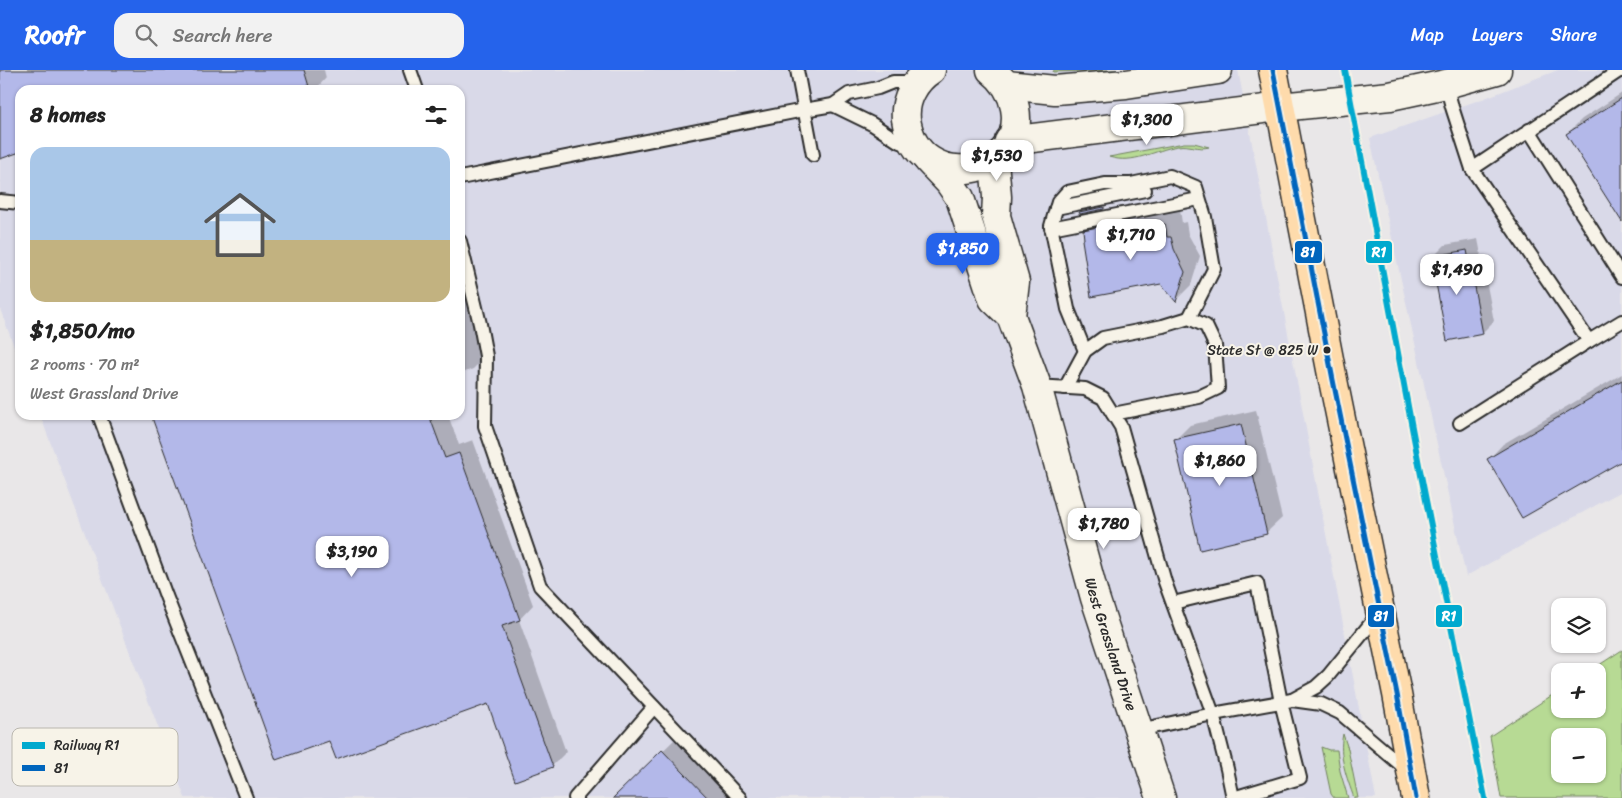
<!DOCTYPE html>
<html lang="en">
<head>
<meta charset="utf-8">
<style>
  :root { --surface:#fff; --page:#f2f2f2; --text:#222; --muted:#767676; --accent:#2563eb }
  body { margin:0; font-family:Sriracha,sans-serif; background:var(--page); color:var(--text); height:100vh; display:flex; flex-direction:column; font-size:19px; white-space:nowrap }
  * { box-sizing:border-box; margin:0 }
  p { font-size:16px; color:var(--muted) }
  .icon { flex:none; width:28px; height:28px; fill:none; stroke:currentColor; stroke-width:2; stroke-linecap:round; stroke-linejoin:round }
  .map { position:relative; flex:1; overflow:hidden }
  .panel { position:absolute; left:15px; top:15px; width:450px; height:335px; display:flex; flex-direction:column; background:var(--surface); border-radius:15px; box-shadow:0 1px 4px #0004 }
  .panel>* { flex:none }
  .tools { position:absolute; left:1551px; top:528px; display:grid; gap:10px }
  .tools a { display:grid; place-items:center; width:55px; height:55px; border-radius:10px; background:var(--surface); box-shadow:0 1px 4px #0004; font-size:25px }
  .price { position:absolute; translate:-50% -42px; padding:0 11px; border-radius:10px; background:#fff; color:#222; font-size:16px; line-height:32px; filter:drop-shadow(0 1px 2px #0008) }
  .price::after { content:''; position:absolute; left:50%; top:30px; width:15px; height:11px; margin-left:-8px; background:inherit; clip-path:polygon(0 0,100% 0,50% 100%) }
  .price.current { background:var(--accent); color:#fff }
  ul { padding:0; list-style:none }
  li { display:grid; align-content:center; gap:10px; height:265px; padding:0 15px }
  li span { display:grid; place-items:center; height:155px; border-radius:15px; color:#555 }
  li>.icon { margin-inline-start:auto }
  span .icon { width:90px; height:90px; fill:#fffc; stroke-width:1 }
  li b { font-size:21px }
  h2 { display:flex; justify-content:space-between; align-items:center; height:60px; padding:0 15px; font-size:21px }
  header { display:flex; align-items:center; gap:30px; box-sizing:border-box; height:70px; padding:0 25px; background:var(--accent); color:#fff }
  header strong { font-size:24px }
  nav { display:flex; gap:28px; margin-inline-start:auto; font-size:18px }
  .search { width:350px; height:45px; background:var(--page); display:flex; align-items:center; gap:12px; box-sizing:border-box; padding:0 18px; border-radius:15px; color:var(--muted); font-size:19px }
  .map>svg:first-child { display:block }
  .built { fill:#d9d9e8 }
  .green { fill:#b7da94; stroke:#718260; fill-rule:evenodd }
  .shadow { fill:#0003 }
  .building { fill:#b3b8e9; stroke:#2b2b2b }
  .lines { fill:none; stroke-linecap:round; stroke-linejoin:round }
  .service-casing { stroke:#2b2b2b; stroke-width:16 }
  .tertiary-casing { stroke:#2b2b2b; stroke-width:31 }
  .primary-casing { stroke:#2b2b2b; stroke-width:31 }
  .service { stroke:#f7f3e8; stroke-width:12 }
  .tertiary { stroke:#f7f3e8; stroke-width:28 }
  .primary { stroke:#fedbac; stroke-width:28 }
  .bus-1-casing { stroke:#f7f3e8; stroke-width:9 }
  .bus-1 { stroke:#0065bd; stroke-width:5 }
  .rail-1-casing { stroke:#f7f3e8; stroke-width:10 }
  .rail-1 { stroke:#00a9ce; stroke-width:6 }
  .bus-dot { fill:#2b2b2b; stroke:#f7f3e8; stroke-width:2 }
  .labels { text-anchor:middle; stroke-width:4; stroke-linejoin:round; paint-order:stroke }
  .bus-label { font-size:14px; fill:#2b2b2b; stroke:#f7f3e8; text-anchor:end }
  .street-label { font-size:15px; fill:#2b2b2b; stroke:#f7f3e8 }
  .key { fill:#f7f3e8; stroke:#bab7af; stroke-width:1 }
  .key-label { font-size:14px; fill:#2b2b2b }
  .line-badge { stroke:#f7f3e8; stroke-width:2 }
  .badge-label { font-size:14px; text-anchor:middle; font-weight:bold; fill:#fff }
</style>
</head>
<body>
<header>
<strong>Roofr</strong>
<div class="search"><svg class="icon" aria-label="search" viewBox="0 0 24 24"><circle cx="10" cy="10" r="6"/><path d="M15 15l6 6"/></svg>Search here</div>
<nav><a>Map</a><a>Layers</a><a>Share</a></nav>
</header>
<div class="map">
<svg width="1622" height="728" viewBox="0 0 1622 728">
  <rect width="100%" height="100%" fill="#e9e7e8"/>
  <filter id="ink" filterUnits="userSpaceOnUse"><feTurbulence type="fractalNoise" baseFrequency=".02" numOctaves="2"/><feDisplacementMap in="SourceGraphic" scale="10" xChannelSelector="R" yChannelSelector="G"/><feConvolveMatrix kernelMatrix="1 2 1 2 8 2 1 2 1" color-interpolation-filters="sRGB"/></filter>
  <g filter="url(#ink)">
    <g class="built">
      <polygon points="0,0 1238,0 1376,728 185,728 40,345 460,345 460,20 20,20 20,292 0,239"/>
      <polygon points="1558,0 1622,0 1622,421 1466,506 1370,68 1485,28"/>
    </g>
    <g class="green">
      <polygon points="1054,0 1119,0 1053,2"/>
      <path d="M1184,73h10l15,4c-10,3 -20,-3 -31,-1 -24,4 -44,19 -69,11z"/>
      <path d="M1622,580v148h-121l-11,-62 70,-46v19h38v-38h-8zM1560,666h38v38h-38z"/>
      <path d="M1343,664l5,15 10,49h-4c-7,-20 -16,-42 -11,-64z"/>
      <polygon points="1321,677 1329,680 1337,680 1340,701 1348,728 1334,728 1331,724"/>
    </g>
    <g class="shadow">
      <polygon points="0,0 324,0 326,8 315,20 20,20 20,81 0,87"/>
      <polygon points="1622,23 1622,149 1567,64 1582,49"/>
      <polygon points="1119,123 1104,138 1081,142 1096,127"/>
      <polygon points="1180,139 1182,153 1186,152 1188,164 1200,186 1191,215 1176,230 1161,213 1085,168 1084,160 1099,145 1123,141 1125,150"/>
      <polygon points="1478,169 1494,251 1482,263 1433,187 1445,175"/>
      <polygon points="463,220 487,285 473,299 460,304 460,221"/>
      <polygon points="1622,304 1622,389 1488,390 1503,374"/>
      <polygon points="1256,340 1282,448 1266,463 1175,370 1190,355"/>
      <polygon points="152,345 448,345 459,375 473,370 533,535 519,550 566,682 552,696 488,633 330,669"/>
      <polygon points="674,670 731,728 614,728"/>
    </g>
    <g class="building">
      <polygon points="0,0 304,0 310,20 20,20 20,82 0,89"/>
      <polygon points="1622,28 1622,152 1566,64"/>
      <polygon points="1104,137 1104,139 1080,144 1079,142"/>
      <polygon points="1165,154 1167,167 1171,167 1174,179 1185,202 1176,232 1161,214 1091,227 1082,170 1084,169 1083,160 1108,155 1110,164"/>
      <polygon points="1467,180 1483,264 1447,271 1431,187"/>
      <polygon points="1622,310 1622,391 1522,448 1487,389"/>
      <polygon points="151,345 429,345 445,388 459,383 520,550 502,556 553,697 515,711 488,634 336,689 329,671 276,690"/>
      <polygon points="1241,354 1267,464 1200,480 1174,369"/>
      <polygon points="662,680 708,728 613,728"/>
    </g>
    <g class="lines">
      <defs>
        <g id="service">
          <polyline points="410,0 417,20"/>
          <polyline points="797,0 813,85"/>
          <polyline points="1446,14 1452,37 1472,99 1619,1 1622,1"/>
          <polyline points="833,35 872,54 898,71 915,77"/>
          <polyline points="1529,60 1622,207"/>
          <polyline points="1472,99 1589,271 1622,251"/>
          <polyline points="460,108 804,40 833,35 849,24 878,18 893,12 917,12"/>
          <polyline points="0,131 20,133"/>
          <polyline points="1056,138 1145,120"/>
          <polyline points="1051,158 1199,129"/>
          <polyline points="460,171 480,254 486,286 485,356 540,516 740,728"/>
          <polyline points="1085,281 1068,239 1051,156 1058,132 1067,122 1105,114 1131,114 1170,106 1196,117 1205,147 1214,199 1189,248"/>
          <polyline points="1037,316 1085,319 1103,328 1121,357 1165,512 1213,644 1227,699 1233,728"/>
          <polyline points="1065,318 1085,281 1103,268 1163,256 1189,248 1206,256 1215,275 1218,318 1199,327 1113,344"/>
          <polyline points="99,345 166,526 246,728"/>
          <polyline points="1460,353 1589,271"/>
          <polyline points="1173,533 1257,513 1281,632 1300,708 1233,728"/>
          <polyline points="1292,630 1321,634 1340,643 1407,700"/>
          <polyline points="1139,660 1213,644 1292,630 1316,617 1328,606 1380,542"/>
          <polyline points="575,728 654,637"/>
        </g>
        <g id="tertiary">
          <path d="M931,0c-16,10 -27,30 -25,49 12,79 121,57 109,-11 -3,-16 -11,-28 -24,-38"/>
          <polyline points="1007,15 1055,20 1126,14 1218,0"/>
          <polyline points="1009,71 1280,37 1390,26 1446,14 1497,0"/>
          <path id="s1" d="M928,90l21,22 11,16 33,101 18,17 26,70 58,212 66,200"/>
          <polyline points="994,90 997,127 996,146 1015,212 1011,246"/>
        </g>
        <polyline id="primary" points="1273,0 1333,310 1397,624 1416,728"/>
      </defs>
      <use href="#service" class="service-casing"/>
      <use href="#tertiary" class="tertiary-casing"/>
      <use href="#primary" class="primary-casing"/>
      <use href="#service" class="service"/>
      <use href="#tertiary" class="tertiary"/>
      <use href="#primary" class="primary"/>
      <defs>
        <polyline id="bus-1" points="1273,0 1333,310 1397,624 1416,728"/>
      </defs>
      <use href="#bus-1" class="bus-1-casing"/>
      <use href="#bus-1" class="bus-1"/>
      <defs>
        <polyline id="rail-1" points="1345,0 1419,395 1485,728"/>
      </defs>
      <use href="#rail-1" class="rail-1-casing"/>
      <use href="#rail-1" class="rail-1"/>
    </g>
  </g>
  <circle class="bus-dot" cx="1327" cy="280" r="4.5"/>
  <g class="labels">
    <g class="bus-label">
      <text x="1318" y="285">State St @ 825 W</text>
    </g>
    <g class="street-label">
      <text dy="5" stroke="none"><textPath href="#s1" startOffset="524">West Grassland Drive</textPath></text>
    </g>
  </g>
  <rect x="12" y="658" width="166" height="58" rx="8" class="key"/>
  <rect x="22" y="672" width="23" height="7" fill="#00a9ce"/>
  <rect x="22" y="695" width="23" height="6" fill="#0065bd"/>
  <g class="key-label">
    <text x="54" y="680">Railway R1</text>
    <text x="54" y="703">81</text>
  </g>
  <g class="line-badge">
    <rect x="1294" y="170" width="29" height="24" rx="5" fill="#0065bd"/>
    <rect x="1365" y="170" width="28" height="24" rx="5" fill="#00a9ce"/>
    <rect x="1367" y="534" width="28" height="24" rx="5" fill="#0065bd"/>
    <rect x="1435" y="534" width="28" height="24" rx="5" fill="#00a9ce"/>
  </g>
  <g class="badge-label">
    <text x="1308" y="187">81</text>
    <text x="1379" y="187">R1</text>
    <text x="1381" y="551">81</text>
    <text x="1449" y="551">R1</text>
  </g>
</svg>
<div class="tools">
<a><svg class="icon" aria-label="layers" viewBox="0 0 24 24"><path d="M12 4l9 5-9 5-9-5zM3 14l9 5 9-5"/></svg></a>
<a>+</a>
<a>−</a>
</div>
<b class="price" style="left:1147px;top:76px">$1,300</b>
<b class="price" style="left:997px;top:112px">$1,530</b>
<b class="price" style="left:1131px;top:191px">$1,710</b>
<b class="price current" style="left:963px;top:205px">$1,850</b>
<b class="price" style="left:1457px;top:226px">$1,490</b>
<b class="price" style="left:1220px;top:417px">$1,860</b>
<b class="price" style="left:1104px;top:480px">$1,780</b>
<b class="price" style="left:352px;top:508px">$3,190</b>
<section class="panel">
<h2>8 homes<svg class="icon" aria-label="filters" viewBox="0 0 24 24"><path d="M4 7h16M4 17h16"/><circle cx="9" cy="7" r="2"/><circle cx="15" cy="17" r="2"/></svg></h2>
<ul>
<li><span style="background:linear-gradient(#a9c7e8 60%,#c2b280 0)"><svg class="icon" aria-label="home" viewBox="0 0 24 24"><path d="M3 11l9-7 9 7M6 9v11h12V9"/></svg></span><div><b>$1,850/mo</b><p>2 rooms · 70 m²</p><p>West Grassland Drive</p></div></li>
</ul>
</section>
</div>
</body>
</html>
